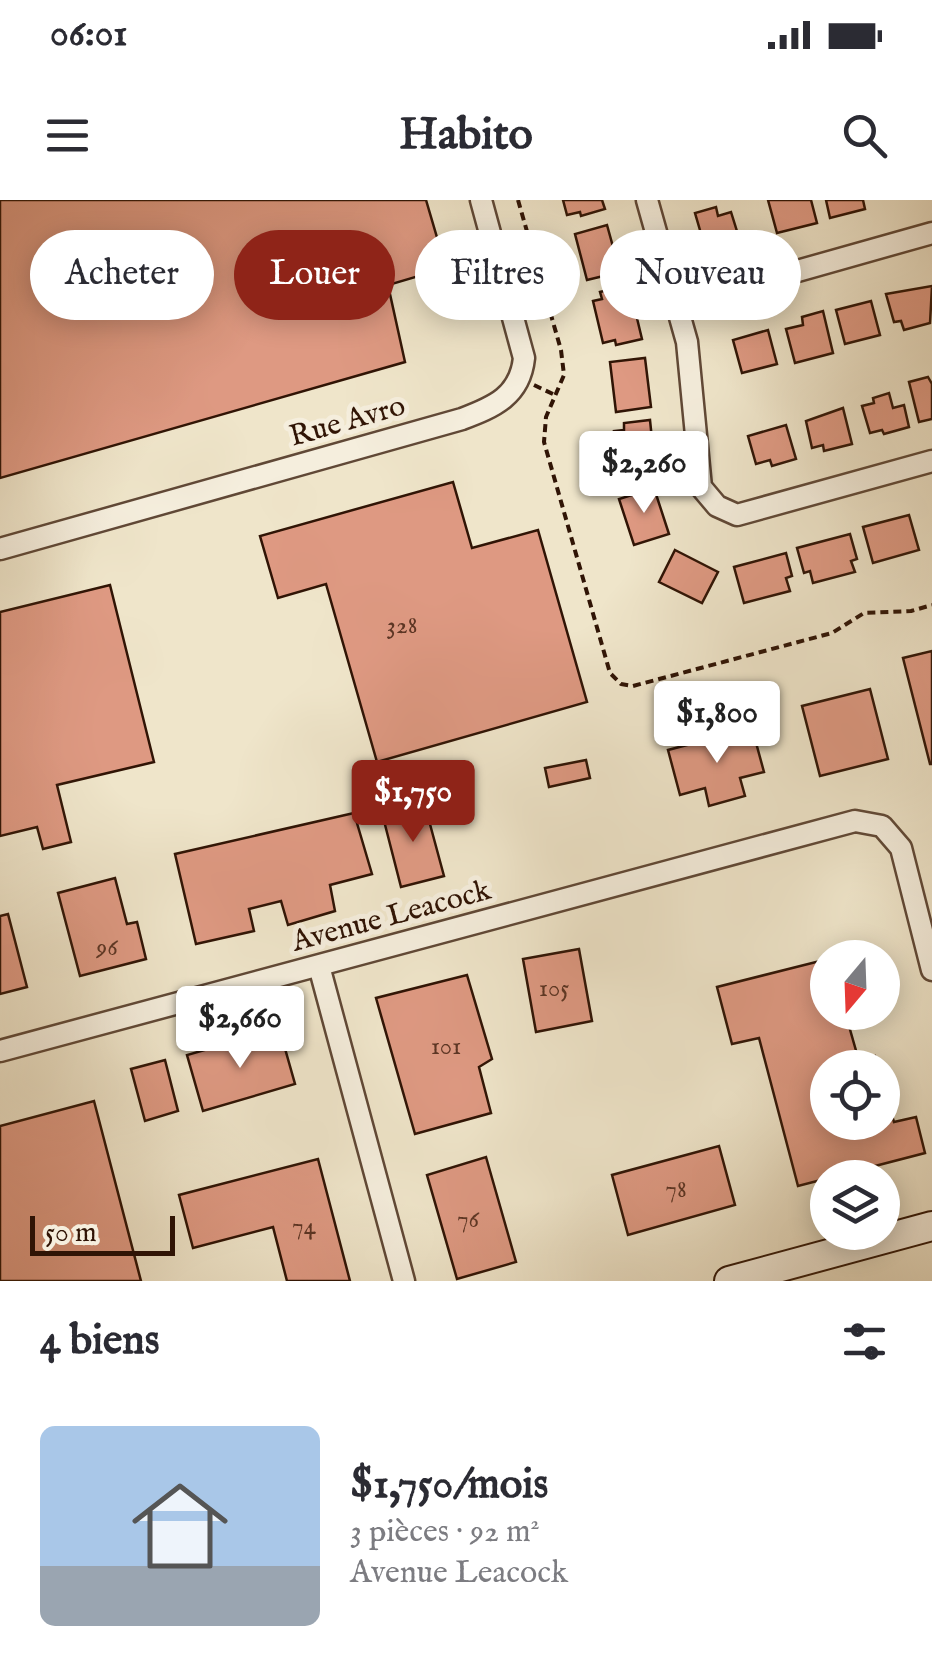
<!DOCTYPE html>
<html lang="fr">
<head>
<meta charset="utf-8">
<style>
  :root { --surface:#fff; --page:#f2f2f3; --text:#2b2b33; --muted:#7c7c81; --line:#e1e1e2; --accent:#8f2418 }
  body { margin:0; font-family:"IM FELL English",serif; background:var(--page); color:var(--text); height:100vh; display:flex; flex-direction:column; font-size:38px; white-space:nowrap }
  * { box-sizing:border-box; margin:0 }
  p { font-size:32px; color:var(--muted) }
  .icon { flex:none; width:55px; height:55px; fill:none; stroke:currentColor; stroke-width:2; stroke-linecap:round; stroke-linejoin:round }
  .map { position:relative; height:1081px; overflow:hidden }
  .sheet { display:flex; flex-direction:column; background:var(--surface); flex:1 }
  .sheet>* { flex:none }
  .banner { position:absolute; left:30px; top:30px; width:872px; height:90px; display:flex; gap:20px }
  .needle { width:65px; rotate:199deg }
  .tools { position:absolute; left:810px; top:740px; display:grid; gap:20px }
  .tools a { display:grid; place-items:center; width:90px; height:90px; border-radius:50%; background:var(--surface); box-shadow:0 5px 25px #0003; font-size:50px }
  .scale { position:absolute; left:30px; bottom:25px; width:145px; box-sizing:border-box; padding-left:10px; border:5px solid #301405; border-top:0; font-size:28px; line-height:35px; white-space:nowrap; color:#301405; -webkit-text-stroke:8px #f5eedd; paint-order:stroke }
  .price { position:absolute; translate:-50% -85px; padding:0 22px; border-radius:10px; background:#fff; color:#222; font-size:32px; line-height:65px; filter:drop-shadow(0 2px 5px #0008) }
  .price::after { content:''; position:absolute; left:50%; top:60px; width:30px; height:22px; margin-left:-15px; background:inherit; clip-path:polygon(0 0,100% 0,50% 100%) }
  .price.current { background:var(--accent); color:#fff }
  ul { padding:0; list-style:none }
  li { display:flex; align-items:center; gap:30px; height:250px; padding:0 40px }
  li+li { border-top:2px solid var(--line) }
  li span { display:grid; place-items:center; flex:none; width:280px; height:200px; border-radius:15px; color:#555 }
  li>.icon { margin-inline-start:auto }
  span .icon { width:120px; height:120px; fill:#fffc; stroke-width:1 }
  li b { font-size:42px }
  h2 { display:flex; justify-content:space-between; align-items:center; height:120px; padding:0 40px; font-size:42px }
  .chip { padding:0 35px; border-radius:45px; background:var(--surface); box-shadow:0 5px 25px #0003; font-size:35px; line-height:90px }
  .chip.current { background:var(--accent); color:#fff }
  .status { display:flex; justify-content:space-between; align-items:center; height:70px; padding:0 50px; background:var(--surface); direction:ltr }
  .status svg { height:28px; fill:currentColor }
  header { display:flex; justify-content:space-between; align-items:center; height:130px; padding:0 40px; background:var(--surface); font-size:45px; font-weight:800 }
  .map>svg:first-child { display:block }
  .building { fill:#de9982; stroke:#301405; stroke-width:2.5 }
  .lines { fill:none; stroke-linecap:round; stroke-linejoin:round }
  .street-casing { stroke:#604836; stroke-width:25 }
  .secondary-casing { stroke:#301405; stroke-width:32 }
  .path { stroke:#301405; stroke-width:4; stroke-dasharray:8 5; stroke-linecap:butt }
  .street { stroke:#f5eedd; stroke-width:20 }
  .secondary { stroke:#f5eedd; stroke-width:28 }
  .labels { text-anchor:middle; stroke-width:10; stroke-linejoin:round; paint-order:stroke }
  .number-label { font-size:25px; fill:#5c3524 }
  .street-label { font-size:30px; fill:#301405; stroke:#f5eedd }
</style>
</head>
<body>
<div class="status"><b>06:01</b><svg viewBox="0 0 49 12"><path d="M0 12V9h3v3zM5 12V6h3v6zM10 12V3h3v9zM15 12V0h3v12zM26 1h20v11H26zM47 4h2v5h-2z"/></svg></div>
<header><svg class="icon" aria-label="menu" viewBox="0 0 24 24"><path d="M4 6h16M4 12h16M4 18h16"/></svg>Habito<svg class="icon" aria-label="search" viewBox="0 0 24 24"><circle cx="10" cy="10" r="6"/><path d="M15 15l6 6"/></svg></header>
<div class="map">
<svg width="932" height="1081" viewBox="0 0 932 1081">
  <rect width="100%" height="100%" fill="#efe5ca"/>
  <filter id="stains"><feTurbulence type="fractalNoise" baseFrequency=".002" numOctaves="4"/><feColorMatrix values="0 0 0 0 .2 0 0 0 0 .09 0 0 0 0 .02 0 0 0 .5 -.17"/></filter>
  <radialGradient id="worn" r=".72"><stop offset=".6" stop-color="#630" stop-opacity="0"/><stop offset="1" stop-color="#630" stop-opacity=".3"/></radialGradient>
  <g class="building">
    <polygon points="0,0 426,0 446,68 388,85 405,162 0,278"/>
    <polygon points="563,0 602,0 605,9 581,16 580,12 567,15"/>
    <polygon points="768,0 811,0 817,23 777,33"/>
    <polygon points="826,0 863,0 865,9 830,18"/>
    <polygon points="716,7 718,16 731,12 740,41 714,49 710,36 702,37 695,13"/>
    <polygon points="607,25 620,72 587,80 575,34"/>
    <polygon points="629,85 642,139 616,145 615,140 603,143 593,101 602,99 600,92"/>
    <polygon points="932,86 930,123 904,130 901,121 894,122 886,94"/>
    <polygon points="871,101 880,135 845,144 836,110"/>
    <polygon points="823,111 833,153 795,163 786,129 803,125 802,117"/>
    <polygon points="768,130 777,164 742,173 733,140"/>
    <polygon points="645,158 651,207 616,212 610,162"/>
    <polygon points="928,177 932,184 932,219 919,222 909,182"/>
    <polygon points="889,193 893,208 904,205 909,227 884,234 882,230 870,233 862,206 874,203 873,198"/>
    <polygon points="843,208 852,244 824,251 823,245 812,248 806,221"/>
    <polygon points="650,220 655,269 619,273 614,231 624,230 624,223"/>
    <polygon points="786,225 796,259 772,266 770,260 756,264 748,236"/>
    <polygon points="453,282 472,348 538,330 587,502 377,562 326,384 278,398 260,336"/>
    <polygon points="654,288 669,334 634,345 619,299"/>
    <polygon points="909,315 919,350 873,363 863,327"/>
    <polygon points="850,334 857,359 851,361 855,372 813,383 810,371 804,373 797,348"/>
    <polygon points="675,350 718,372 702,403 659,382"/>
    <polygon points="786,353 792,376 786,378 790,391 744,403 734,367"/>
    <polygon points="110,385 154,562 57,585 71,642 43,649 37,627 0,636 0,412"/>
    <polygon points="932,451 932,564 930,564 903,458"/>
    <polygon points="870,489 888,559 820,576 802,506"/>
    <polygon points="752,528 764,572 740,578 745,596 709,606 705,588 680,595 668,550"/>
    <polygon points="586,560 590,578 549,587 545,568"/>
    <polygon points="424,602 444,676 401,687 382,613"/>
    <polygon points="354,613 372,674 330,685 335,711 288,725 281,701 249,709 254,731 196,744 175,654"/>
    <polygon points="115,678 127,724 137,722 146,759 80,776 58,693"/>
    <polygon points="8,714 27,787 0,794 0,716"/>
    <polygon points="579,749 592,821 536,832 523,759"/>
    <polygon points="820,761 828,791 828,812 845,812 859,861 875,856 879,868 828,868 828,922 882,922 882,882 894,922 916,917 925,953 798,986 759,838 732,844 717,787"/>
    <polygon points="467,775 492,859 479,867 491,913 415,934 376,798"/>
    <polygon points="260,834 263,843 282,838 295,884 203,911 187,855"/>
    <polygon points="165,860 178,911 145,921 131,869"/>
    <polygon points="94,901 141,1081 0,1081 0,926"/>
    <polygon points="719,946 735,1005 628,1035 612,975"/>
    <polygon points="486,957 516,1062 457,1079 427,975"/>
    <polygon points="318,959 350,1081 287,1081 273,1027 193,1048 179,995"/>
  </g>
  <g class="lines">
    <defs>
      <g id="street">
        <polyline points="647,0 687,142 701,287 717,306 737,315 932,261"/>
        <polyline points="677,105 932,33"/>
        <path d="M0,349l462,-130c32,-12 58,-23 62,-61l-43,-158"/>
        <polyline points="319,766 404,1081"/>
        <polyline points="0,851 855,621 882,626 901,648 932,770"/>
      </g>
      <polyline id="secondary" points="729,1081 932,1026"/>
    </defs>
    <use href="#street" class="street-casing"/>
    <use href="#secondary" class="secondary-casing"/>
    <g class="path">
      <polyline points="518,0 561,150 564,175 546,217 544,242 610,473 621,484 633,486 832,433 864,413 911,411 932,405"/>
      <polyline points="534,185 557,196"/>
    </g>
    <use href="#street" class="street"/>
    <use href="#secondary" class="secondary"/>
  </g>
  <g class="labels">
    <g class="number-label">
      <text x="402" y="433">328</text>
      <text x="107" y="755">96</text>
      <text x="554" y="796">105</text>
      <text x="446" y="854">101</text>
      <text x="676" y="997">78</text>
      <text x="468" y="1027">76</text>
      <text x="304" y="1034">74</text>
    </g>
    <g class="street-label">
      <text transform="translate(347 220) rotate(-16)" y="10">Rue Avro</text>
      <text transform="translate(391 715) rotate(-15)" y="10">Avenue Leacock</text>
    </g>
  </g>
  <rect width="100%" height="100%" filter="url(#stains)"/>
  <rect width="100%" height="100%" fill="url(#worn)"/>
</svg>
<div class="tools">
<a><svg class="needle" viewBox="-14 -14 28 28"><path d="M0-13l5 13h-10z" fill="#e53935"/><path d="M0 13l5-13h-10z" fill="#7c7c81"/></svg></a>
<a><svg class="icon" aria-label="locate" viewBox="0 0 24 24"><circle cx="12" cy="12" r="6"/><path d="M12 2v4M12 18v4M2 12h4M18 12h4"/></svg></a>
<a><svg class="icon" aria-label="layers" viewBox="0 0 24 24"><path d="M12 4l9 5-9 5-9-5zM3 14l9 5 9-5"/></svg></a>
</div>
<div class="scale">50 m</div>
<b class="price" style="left:644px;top:316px">$2,260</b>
<b class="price" style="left:717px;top:566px">$1,800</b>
<b class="price current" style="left:413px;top:645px">$1,750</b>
<b class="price" style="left:240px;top:871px">$2,660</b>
<div class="banner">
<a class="chip">Acheter</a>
<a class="chip current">Louer</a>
<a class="chip">Filtres</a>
<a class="chip">Nouveau</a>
</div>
</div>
<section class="sheet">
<h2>4 biens<svg class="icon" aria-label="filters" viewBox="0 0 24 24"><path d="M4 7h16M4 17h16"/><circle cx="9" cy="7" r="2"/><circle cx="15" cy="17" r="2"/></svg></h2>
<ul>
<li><span style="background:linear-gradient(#a9c7e8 70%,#9aa5b1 0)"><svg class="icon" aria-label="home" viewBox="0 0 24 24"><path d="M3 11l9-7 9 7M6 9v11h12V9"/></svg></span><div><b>$1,750/mois</b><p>3 pièces · 92 m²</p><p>Avenue Leacock</p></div></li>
</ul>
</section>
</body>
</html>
